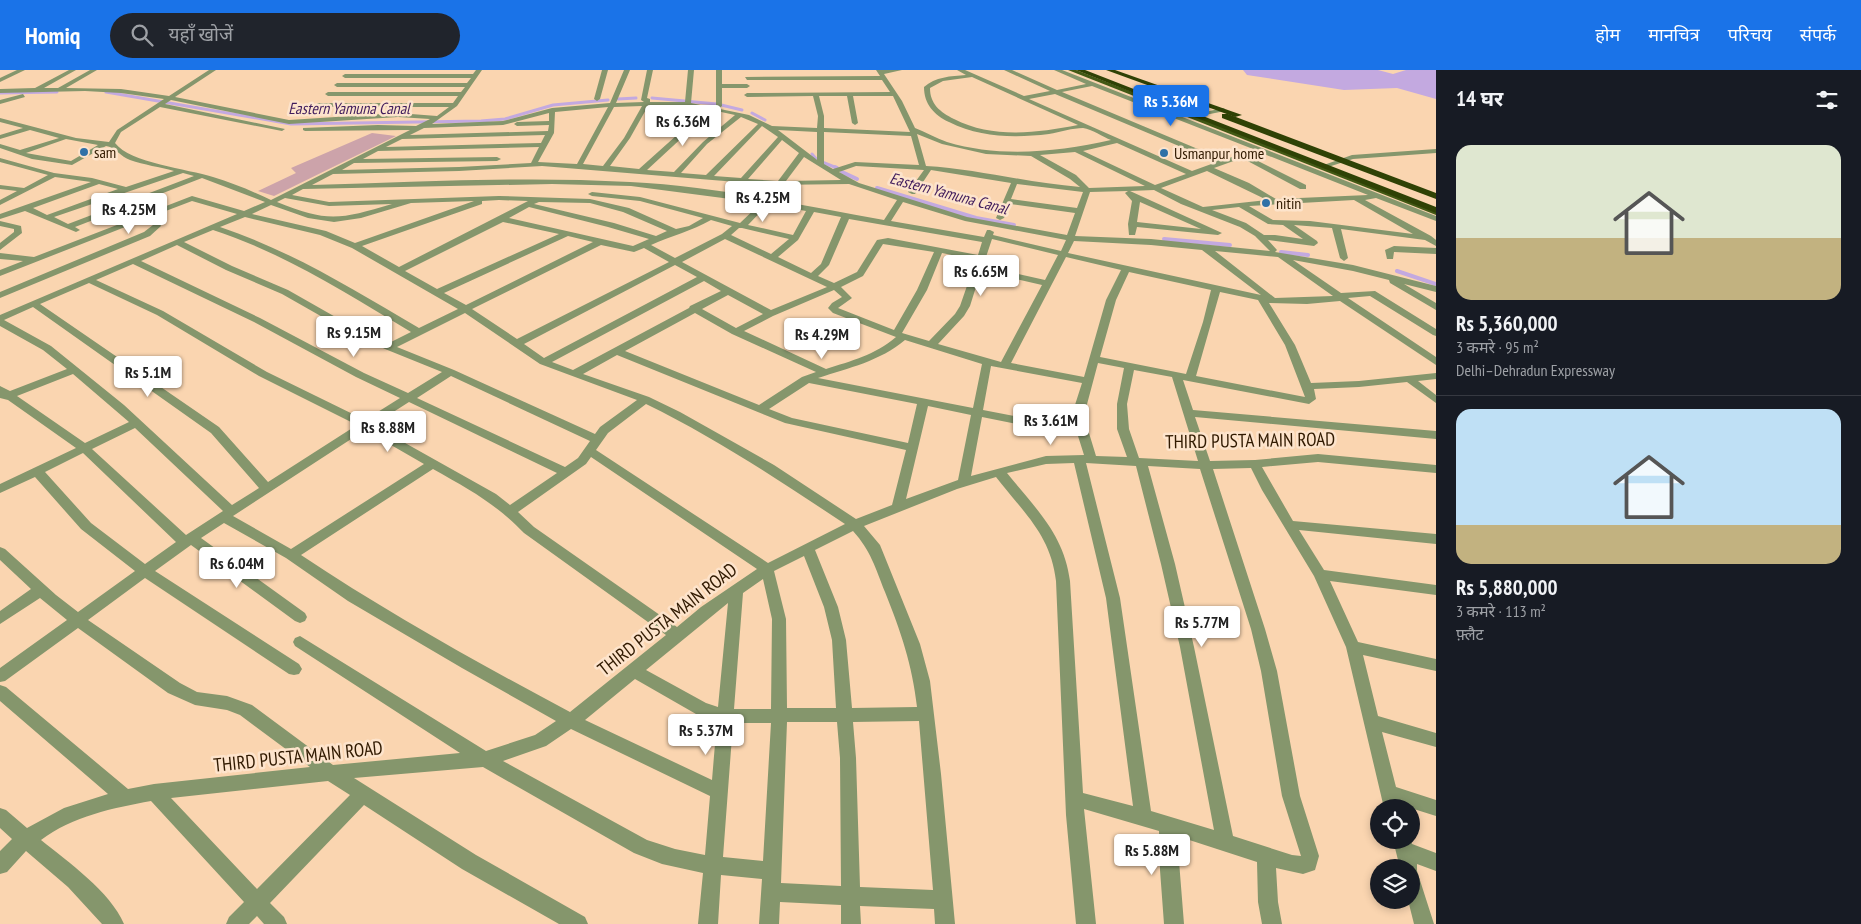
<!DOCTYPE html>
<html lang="hi">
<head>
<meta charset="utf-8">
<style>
  :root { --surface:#171b24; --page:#20242c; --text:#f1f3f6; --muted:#9ea1a6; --line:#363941; --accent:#1a73e8 }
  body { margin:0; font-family:"PT Sans Narrow","Noto Sans Devanagari",sans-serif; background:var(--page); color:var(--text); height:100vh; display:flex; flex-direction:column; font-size:19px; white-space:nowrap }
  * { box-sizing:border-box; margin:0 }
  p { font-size:16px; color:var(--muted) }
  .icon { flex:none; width:28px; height:28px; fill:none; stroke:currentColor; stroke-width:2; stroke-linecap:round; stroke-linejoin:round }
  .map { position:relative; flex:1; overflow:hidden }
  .sheet { display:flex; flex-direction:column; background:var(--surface); width:425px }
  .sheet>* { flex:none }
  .fabs { position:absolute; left:1370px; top:729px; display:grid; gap:10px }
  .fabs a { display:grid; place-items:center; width:50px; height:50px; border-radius:50%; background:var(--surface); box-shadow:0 2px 8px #0003; font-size:25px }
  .price { position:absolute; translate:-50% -42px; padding:0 11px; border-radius:5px; background:#fff; color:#222; font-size:16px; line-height:32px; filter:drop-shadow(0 1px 2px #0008) }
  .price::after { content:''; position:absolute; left:50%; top:30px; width:15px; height:11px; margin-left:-8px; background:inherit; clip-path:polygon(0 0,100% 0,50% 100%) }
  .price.on { background:var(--accent); color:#fff }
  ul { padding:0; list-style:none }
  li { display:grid; align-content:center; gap:10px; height:265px; padding:0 20px }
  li+li { border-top:1px solid var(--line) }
  li span { display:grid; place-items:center; height:155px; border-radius:15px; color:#555 }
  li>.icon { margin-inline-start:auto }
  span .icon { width:90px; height:90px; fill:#fffc; stroke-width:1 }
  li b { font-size:21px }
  h2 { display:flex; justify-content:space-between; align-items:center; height:60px; padding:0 20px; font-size:21px }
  header { display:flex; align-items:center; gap:30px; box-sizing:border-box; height:70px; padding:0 25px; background:var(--accent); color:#fff }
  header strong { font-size:24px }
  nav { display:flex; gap:28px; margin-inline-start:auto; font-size:18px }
  .search { width:350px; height:45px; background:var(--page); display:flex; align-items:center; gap:12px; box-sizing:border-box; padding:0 18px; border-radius:28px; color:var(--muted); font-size:19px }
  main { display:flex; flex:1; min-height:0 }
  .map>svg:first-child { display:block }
  .green { fill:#cca3aa }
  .water { fill:#c3a9e0 }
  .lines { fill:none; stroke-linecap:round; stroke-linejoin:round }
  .stream-far1 { stroke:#c3a9e0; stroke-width:3 }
  .stream { stroke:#c3a9e0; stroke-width:4 }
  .minor { fill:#85966c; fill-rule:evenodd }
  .major { fill:#425915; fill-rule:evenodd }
  .highway { fill:#2f4205; fill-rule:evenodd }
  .poi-dot { fill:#2f71a7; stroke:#fde4cc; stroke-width:2 }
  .labels { text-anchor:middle; stroke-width:5; stroke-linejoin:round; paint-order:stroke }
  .far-water-label { font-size:16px; font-style:italic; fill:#401c5c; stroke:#fde4cc }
  .far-poi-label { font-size:16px; fill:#311a01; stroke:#fde4cc; text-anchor:start }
  .street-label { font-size:19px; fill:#311a01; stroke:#fde4cc }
</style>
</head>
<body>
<header>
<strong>Homiq</strong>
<div class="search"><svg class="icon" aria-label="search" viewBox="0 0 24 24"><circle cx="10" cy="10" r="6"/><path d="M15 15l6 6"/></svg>यहाँ खोजें</div>
<nav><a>होम</a><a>मानचित्र</a><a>परिचय</a><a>संपर्क</a></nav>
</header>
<main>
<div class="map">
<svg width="1436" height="854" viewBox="0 0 1436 854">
  <rect width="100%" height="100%" fill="#fad5b0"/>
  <polygon class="green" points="372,63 396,66 274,126 258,121 296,103 291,98"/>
  <polygon class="water" points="1243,0 1378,0 1393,4 1406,0 1436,0 1436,29 1397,18 1344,20 1247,5"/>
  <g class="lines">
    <g class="stream-far1">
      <polyline points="106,22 291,54 481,51 505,49 553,35 608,30"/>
      <polyline points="0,23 57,22"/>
      <polyline points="652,28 717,34 742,40"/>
      <polyline points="618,29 636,28"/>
      <polyline points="752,43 765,50"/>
      <polyline points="812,84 817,90 837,98"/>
    </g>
    <g class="stream">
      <polyline points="835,97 837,98"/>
      <polyline points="842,102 857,109"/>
      <polyline points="877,118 976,148 1014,155"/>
      <polyline points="1164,169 1230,175"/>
      <polyline points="1281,182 1308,185"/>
      <polyline points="1397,201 1436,214"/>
    </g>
    <g class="minor">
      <polygon points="17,0 25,0 0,12 0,8"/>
      <path d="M69,0h7l-32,18h14l32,-18h7l-31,18 55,1 48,7 40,-26h7l-41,27 114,23 109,-7 39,3 12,-9h-131l-3,-2 3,-2h135l5,-7h-130l-3,-2 3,-2h133l4,-5h-128l-3,-2 3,-2h130l4,-5h-126l-3,-2 3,-2h128l3,-4h6l-25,36 -25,18 71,-3 49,-13 58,-5 14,-33h6l-14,33 28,-1 -3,-2 6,-30h6l-6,28 3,1v3h35l3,-32h6l-3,33 58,12 23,11 45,2 1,-12 -5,-20 -66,1 -3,-2 3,-2 143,-1 -8,-12h-135l-2,-3 135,-1 -4,-6h26l-18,4 18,27 13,27c10,4 21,10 32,14 53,16 110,10 164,-2 -8,-3 -19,-11 -28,-12 -10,0 -23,4 -34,6 -34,4 -68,4 -100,-12 -15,-7 -25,-18 -25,-35 11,-10 27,-11 42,-12l-9,-5h8l59,26 26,-5 -46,-21h8l45,20 29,-6 -32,-14h8l374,146v5l-60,-23 -11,2 66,36 5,4v6l-11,-6 -84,-11 7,29 -4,3 -4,-3 -8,-30 -38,-3 23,16 1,2 -4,3 -46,-6 9,10 -2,2 78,13 83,21v6l-32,-8 32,19v7l-46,-27 -1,-3 -36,-9 -60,-11 48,33 34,-2 61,38v7l-3,-1 -63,-39 -22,2 88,59v8l-96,-64 -33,3 -38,-1 26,42 16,38 48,-2 77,-8v6l-18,2 18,14v8l-29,-21 -48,5 -45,2 2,10 -7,5 -126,-24 10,30 243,21v8l-241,-22 15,44 45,-1 63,-6 118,11v8l-118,-11 -56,5 31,54 143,13v10l-137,-14 25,40 112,15v10l-106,-14 28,61 78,17v12l-73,-16 15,61 58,17v14l-54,-15 14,55 40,13v16l-35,-11 1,3h-18l-38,-161 -32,-71 -52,-86 -11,-22 -38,1 52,160 12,42 23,125 19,60 -4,14 -12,4 -27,-6 2,34 4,22h-20l-4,-22 -1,-40 -80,-26 7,88h-20l-4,-54 -1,-39 -75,-22 12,115h-20l-10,-109 -10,-234c-5,-46 -33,-69 -60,-104l-39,12 -93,37 16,19 40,99 10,37 11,93 14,150h-20l-1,-15 -74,-3 1,18h-20v-19l-61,-3 -1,22h-20l3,-45 -41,-4 -3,49h-20l5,-51 -41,-9 -28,-11 -151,-86 -129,11 122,77 109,62 3,7h-29l-97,-55 -98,-64 -94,98 14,14 3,7h-23l-7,-8 -8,8h-23l3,-7 15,-15 -93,-101c-38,7 -78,15 -110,39 27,22 69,51 83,84h-22l-34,-37 -42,-36 -19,21 -7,2v-23l12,-12 -12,-11v-20l6,2 21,18 37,-20 44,-14 -108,-93v-16l6,2 122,102 26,-5 156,-17 -70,-52 -13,-5 -32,-5 -27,-12 -90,-65 -73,53 -5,1v-14l67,-48 -27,-22 -40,26v-13l31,-22 -31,-29v-13l5,2 51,46 22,17 57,-41 -54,-42 -46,-52 -35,16v-9l76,-36 -68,-48 -8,-2v-12l10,5 57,-22 -24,-19 -43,-24v-11l237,-101 -45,-13 -42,16 8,3 3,6 -11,10 -150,62v-6l144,-60 9,-7 -10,-5 -143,56v-6l23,-9 -23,-2v-6l34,4 158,-61 52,15 21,-9 -63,-24 -127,49 5,3 -4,2 -51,-21 -25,8v-5l91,-32 -36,-5 -55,28v-5l17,-9 -17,-2v-4l24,3 24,-13 -48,-13v-4l54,15 38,5 34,9 48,-16c-14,-4 -30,-6 -44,-11 -9,-3 -15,-13 -24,-14l-34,19 -40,-6 -32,-11v-4l20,6 39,-12 -29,-8 -30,9v-4l23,-7 -23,-6v-4l76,20 33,4 8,-12 47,-31 -43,-6 -36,-2 -85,2v-4l35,-1zM972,7l106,48c-42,8 -85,14 -124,-6 -14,-7 -24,-15 -24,-31l13,-7zM1092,16l161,63 -29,11 -162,-68zM1055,24l162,68 -25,9 -163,-72zM819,26h28l5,27 3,2 3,-2 -5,-27h40l17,36 -86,-4v-12zM171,30l118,24 109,-7 32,2 -14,7 -38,-1 -75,3v2l2,1 105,-1 -139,70c-19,-9 -38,-17 -58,-23 -25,-8 -83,-14 -98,-34l6,-11 39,-25 122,24 3,-2 -120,-25zM665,35l41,4 -67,60 -29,-3 20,-28 18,-32zM642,36l-18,32 -21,28 -20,-2 31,-57zM608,37l-31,57 -39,-2 16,-29 1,-21zM712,40l23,5 -32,27 -29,30 -27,-2zM549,43v8l-32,1 -3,2 3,2 32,-1 -1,6 -138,4 14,-7 79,-3zM741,47l17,7 -52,51 -25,-2 26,-29zM762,56l16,11 -37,41 -27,-2zM778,60l39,2v28l-1,-1zM824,62l87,4 8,29 -64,-3 -22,7 -9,-5zM917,64l25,10 44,10 45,2 39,23 10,8c-52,-4 -102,-18 -154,-21zM545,65l-4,8 -155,4 16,-8zM66,69l32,6 -27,16 -45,-8zM782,70l17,13 -21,28 -30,-2zM1117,73l69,31 -31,11 -72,-34zM539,77l-8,16 -72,4 -117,3 12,-7 143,-2 4,-2 -4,-2 -134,2 15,-8zM1075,82l70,34 -56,2 -13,-13 -36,-20zM1259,82l109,43 -92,4 -27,-16 -35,-15 28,-10 58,31h6v-4l-58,-29zM804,87l37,23 -55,1zM542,96l230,19 77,-1 48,16 -13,20c-84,-15 -169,-34 -254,-38 -106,-6 -212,0 -318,3l21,-11 126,-3zM856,96l68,4 -16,22 4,2h3l16,-24 80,13 -15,35 4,2 4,-2 6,-14 65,9 -8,22 -100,-18 -108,-34 -20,-11zM1207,101l60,29 -64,7 -42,-19zM183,103l11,3 -126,48 -14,-7zM99,114l19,5 -71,26 -14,-7zM552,114l79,2 130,17 -21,20 -100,-26 -48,-5 -4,2 4,2 48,5 63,17 -14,8 -13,3 -47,-21 -39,-9 -91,-3 -170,6 -37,-7 11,-6zM1017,114l66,8 -6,16 -66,-9zM1154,120l27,14 59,23 15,9 15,15 -119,-12 -76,-3 15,-44 38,-1 -3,2 7,8 -4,23 1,11h6l2,-8 81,8 4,-2 -92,-42zM285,128l44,8 63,-2c-51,15 -64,19 -115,-2zM499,130l29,1 -129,66 -37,-21 120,-42v-3zM1354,130l59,34 -103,-13 -37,-1 -24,-14zM474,131l-119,42 -29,-12 -74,-17 19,-9 37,13 26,4 27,-4 50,-15zM539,132l51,1 33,9 44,19 -11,5 -42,-13 -80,-19zM903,132l62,19 101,19 -5,11 -68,-16 1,-3 -4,-2h-3l-3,7 -93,-16zM1140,132l61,27 -64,-7zM768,134l38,7 -13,24 -45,-10zM529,137l79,20 41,12 -16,7 -124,-28zM1239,137l29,17 15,1 20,14 -28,-4h-11l-18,-12 -34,-13zM814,142l27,5 -20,47 -10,9 -33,-16 20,-17zM245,147l75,18 32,13 106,61 -39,19c-65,-38 -127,-77 -199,-101zM849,149l133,23 -4,13 -90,-17 -11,2 -20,32 -23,11 -16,-7 11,-11zM711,150l21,6 -10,8 -47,24 -24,-13c20,-9 41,-14 60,-25zM503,152l56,12 -122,55 -32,-18zM739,158h3l47,11 -18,15 -40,-19zM213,160c73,24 133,63 198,102l-22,11 -43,-20 -58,-33 -56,-24 -48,-24zM568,166l25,6 -127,63 -22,-12zM725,169l102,48 -56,23 -89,-48zM992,169l66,16 -13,25 -62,-14zM1074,171l77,4 51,5 59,45 -193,-42zM883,174l51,8 -17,38 -23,40 -56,-22 14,-10 -11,-11 22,-11zM177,175l49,25 56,24 58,33 45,22 57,23 -34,21 -44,-20 -104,-55 -119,-57zM601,175l33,7 10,-4 25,14 -152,77 -45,-30zM1215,181l63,6 55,39 -58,2zM942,183l34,7 -16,46 -5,8 -26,27 -27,-8 25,-43zM1066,187l55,13 -15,30 -22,77 -73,-14zM133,194l121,58 102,55 44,21 -35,22 -98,-48 -104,-61 -67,-31zM675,195l22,12 -153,81 -20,-14zM981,201l61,14 -41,77 -63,-18 26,-28 6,-10zM1129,202l82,18 -8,32 -17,52 -86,-17 16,-57zM704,211l17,10 -31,15 -1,2 -116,62 -21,-8zM89,213l68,32 102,61 98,49 -89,57 -49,-55 -179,-123zM834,220l8,7 -10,6 -4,5 5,5 63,24c-21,18 -45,24 -70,32l-82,-38 29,-15zM1220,222l38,8 27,45 20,52 -109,-21zM728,225l35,19 -27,14 -34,-19zM33,237l178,126 48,55 -27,17 -108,-100 -73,-59 -47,-26zM465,243l75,51 97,36 -37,27 -5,7 -141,-64 -57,-23zM695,243l37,21 84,38 -14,5 -43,28 -134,-54zM905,270l77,24 -9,44 -155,-30c31,-10 62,-17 87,-38zM617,285l168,68 121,27 -14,55 -36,14 -82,-54 -94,-53 -31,-15 -66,-23zM1098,293l26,5 -7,36v25l10,28 -31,-1 -7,-23 -3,-25zM991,296l91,17 -8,25 3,20 -94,-18zM1134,300l38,7 26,84 -59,-3 -10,-29 -2,-25zM73,304l56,48 -44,21 -68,-47zM451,306l139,65 -12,17 -13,9 -148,-69zM809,313l108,21 -9,39 -116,-25 -23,-9zM409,332l148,71 -47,32 -14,-11 -123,-69zM646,334c70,34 134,77 199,120l-77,39 -172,-113 12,-17zM928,336l43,9 -13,65 -52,19zM982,347l96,19 6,19 -38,1 -75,20zM135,358l88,83 -37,24 -94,-86zM365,360l59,34 -133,85 -58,-33zM83,383l93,89 -31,22 -54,-41 -46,-51zM591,387l166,112 -56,38 -24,20 -143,-100 -16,-15 68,-48zM1074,393l32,135 27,208 -50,-13 -13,-212c-6,-47 -35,-73 -63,-108l39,-9zM1086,393l50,3 25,98 19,83 34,183 -63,-19 -31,-213zM1148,396l52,3 51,160 10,42 21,125 19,60 -9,-1 -59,-19 -39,-189 -19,-83zM433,399c37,21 62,34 91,64l142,102 -96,77c-92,-49 -182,-99 -269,-157zM224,453l62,35 62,43 114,67 94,53 -21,14 -49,16 -186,-115 -5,2 -2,4 2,4 165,107 -127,12 -81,-60 -25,-9 -30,-4 -17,-9 -92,-63 57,-42 144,96 5,1 5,-1 3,-5 -3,-5 -144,-93 36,-26 104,76 5,2 5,-2 2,-4 -2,-4 -104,-75zM853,461c18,20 22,36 32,61 16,40 27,72 32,115l-65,1 -6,-68 -8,-33 -23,-57zM804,486l20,51 8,33 4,68h-49l-1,-89 -12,-48zM763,509l9,40 -1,90h-37l9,-116zM728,533l-10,104 -12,-4 -60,-33zM635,609l61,35 21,6 -5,60 -127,-60zM919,651l14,169 -73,-3 -4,-129 -3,-36zM787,652h50l3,36 1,128 -60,-3zM733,653h38l-8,138 -40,-4zM571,659l139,67 -5,59 -30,-6 -28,-9 -144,-79 43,-15zM328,711l22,14 -93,94 -86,-91z"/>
      <polygon points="602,0 608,0 600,29 597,31 594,29"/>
      <polygon points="716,0 722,0 722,14 747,14 750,16 747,18 722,18 722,36 719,38 716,36"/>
      <polygon points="23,24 25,27 0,34 0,30"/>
      <polygon points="1223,38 1225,39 1225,41 1195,47 1192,45"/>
      <polygon points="1436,79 1436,83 1353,89 1325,98 1321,96 1352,85"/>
      <polygon points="0,151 21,156 22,163 0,180 0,173 14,162 14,159 0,156"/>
      <polygon points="1394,176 1436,178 1436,184 1394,182 1393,189 1387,189 1385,180"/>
      <polygon points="1393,770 1411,770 1412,774 1436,783 1436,801 1417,794 1417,801 1434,854 1414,854 1408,830 1411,830 1411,798 1400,798"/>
    </g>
    <polygon class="major" points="1068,0 1076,0 1436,140 1436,145"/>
    <g class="highway">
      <polygon points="1076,0 1085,0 1436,137 1436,143"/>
      <polygon points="1106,0 1115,0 1242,45 1235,47"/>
      <polygon points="1222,44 1228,44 1436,123 1436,129 1222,48"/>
    </g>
  </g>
  <g class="poi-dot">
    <circle cx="84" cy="82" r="5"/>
    <circle cx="1164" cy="83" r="5"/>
    <circle cx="1266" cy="133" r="5"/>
  </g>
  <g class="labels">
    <g class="far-water-label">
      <text x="349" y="44">Eastern Yamuna Canal</text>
      <text transform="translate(949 123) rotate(15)" y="6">Eastern Yamuna Canal</text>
    </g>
    <g class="far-poi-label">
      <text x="94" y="88">sam</text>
      <text x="1174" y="89">Usmanpur home</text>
      <text x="1276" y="139">nitin</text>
    </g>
    <g class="street-label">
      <text transform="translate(1250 370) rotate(-1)" y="7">THIRD PUSTA MAIN ROAD</text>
      <text transform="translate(667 549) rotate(-38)" y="7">THIRD PUSTA MAIN ROAD</text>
      <text transform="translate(298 686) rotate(-6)" y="7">THIRD PUSTA MAIN ROAD</text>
    </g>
  </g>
</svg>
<div class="fabs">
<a><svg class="icon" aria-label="locate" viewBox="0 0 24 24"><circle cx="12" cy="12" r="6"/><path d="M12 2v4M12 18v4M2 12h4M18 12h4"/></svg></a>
<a><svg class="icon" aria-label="layers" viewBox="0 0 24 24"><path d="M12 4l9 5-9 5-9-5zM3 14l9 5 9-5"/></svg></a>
</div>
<b class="price on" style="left:1171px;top:57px">Rs 5.36M</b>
<b class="price" style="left:683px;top:77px">Rs 6.36M</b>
<b class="price" style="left:763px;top:153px">Rs 4.25M</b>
<b class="price" style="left:129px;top:165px">Rs 4.25M</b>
<b class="price" style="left:981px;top:227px">Rs 6.65M</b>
<b class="price" style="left:354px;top:288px">Rs 9.15M</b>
<b class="price" style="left:822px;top:290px">Rs 4.29M</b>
<b class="price" style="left:148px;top:328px">Rs 5.1M</b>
<b class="price" style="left:1051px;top:376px">Rs 3.61M</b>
<b class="price" style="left:388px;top:383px">Rs 8.88M</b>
<b class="price" style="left:237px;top:519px">Rs 6.04M</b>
<b class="price" style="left:1202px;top:578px">Rs 5.77M</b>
<b class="price" style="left:706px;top:686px">Rs 5.37M</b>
<b class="price" style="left:1152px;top:806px">Rs 5.88M</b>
</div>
<section class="sheet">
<h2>14 घर<svg class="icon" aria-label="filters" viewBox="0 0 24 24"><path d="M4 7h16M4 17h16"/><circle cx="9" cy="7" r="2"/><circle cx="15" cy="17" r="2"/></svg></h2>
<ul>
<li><span style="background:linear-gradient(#dfe7d0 60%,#c2b280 0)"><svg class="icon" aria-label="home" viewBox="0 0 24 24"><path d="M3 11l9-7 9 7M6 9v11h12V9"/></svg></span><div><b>Rs 5,360,000</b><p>3 कमरे · 95 m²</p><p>Delhi–Dehradun Expressway</p></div></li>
<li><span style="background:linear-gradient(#bfe0f5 75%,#c2b280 0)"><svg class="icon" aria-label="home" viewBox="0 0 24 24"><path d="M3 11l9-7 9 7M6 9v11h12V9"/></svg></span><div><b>Rs 5,880,000</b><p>3 कमरे · 113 m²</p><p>फ़्लैट</p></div></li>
</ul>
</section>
</main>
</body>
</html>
